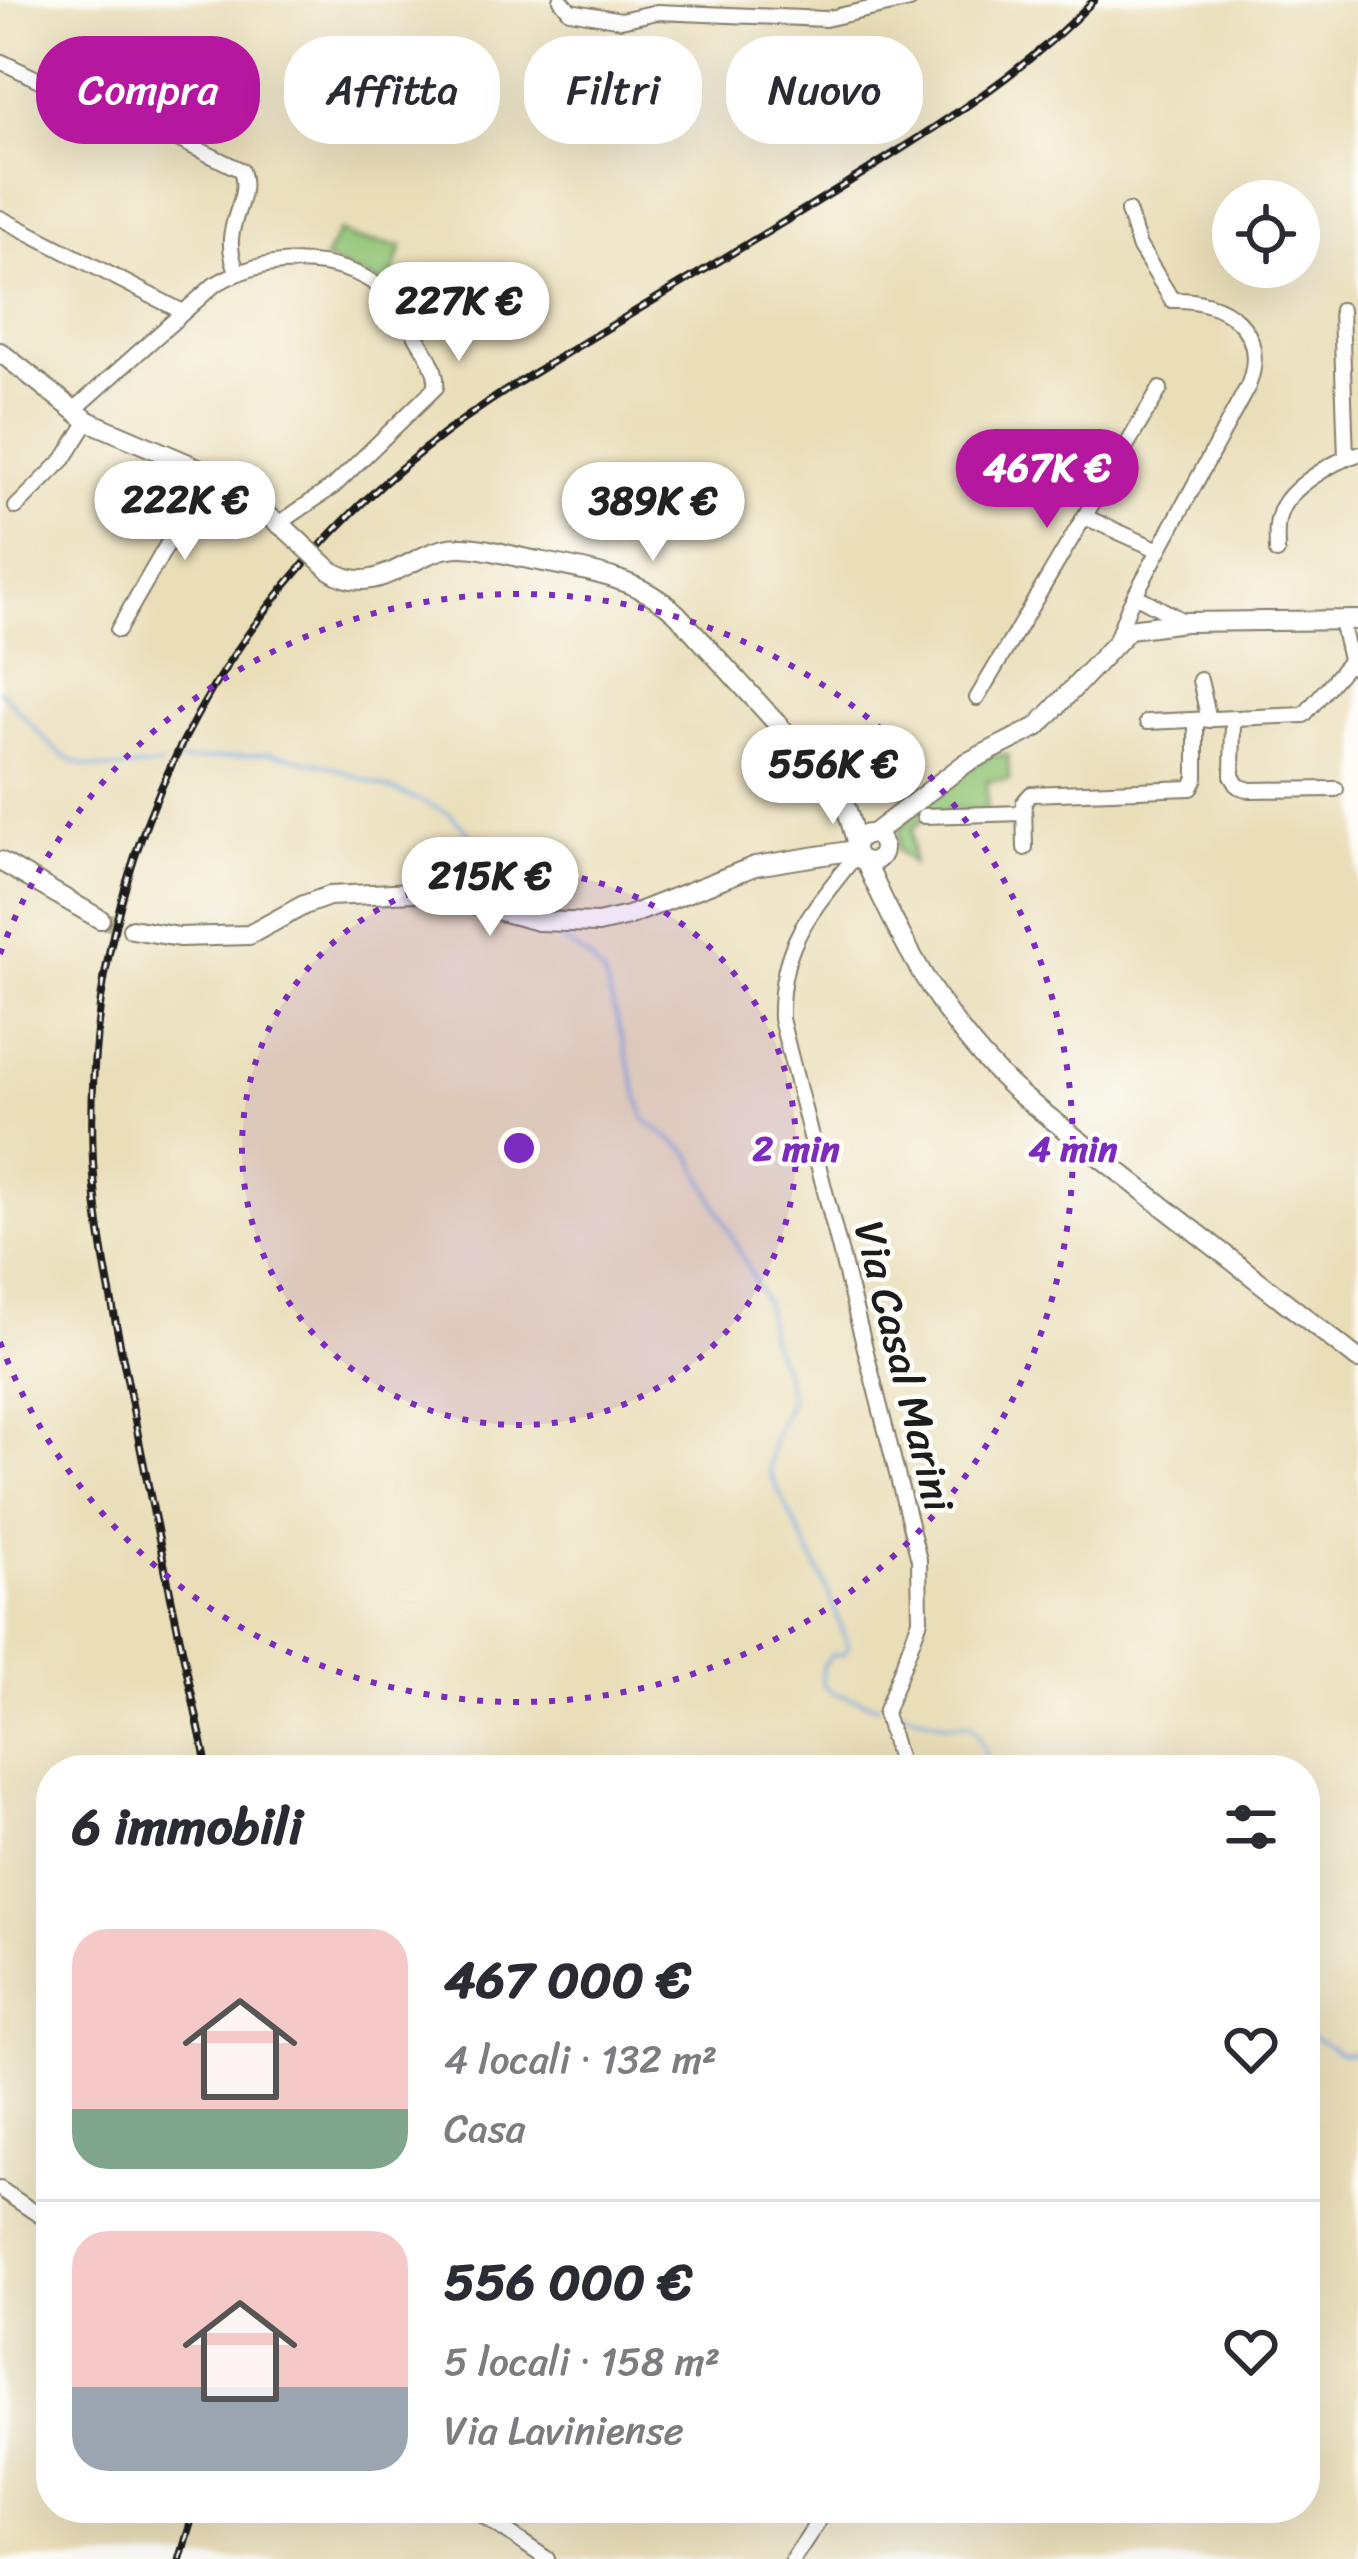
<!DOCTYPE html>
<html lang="it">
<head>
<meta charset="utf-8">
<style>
  :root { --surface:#fff; --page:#f2f2f3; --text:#2b2b33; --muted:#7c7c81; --line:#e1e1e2; --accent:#b5179e }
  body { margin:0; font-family:Sriracha,sans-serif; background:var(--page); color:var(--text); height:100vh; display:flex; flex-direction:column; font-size:45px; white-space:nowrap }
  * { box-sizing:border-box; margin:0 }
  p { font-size:39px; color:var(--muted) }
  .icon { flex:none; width:66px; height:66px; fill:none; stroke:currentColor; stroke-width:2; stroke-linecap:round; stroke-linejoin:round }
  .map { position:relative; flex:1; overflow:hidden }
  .side { position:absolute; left:36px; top:1755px; width:1284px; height:768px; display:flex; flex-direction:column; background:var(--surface); border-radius:48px; box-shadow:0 12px 48px #0002 }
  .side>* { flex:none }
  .top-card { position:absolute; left:36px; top:36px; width:1287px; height:108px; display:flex; gap:24px }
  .fabs { position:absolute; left:1212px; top:180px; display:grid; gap:24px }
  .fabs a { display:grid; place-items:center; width:108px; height:108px; border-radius:50%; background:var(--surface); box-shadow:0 12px 48px #0002; font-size:60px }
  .price { position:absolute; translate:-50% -102px; padding:0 27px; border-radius:42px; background:#fff; color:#222; font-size:39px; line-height:78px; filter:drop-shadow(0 3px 6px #0008) }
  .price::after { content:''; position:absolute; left:50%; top:72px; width:36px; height:27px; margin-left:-18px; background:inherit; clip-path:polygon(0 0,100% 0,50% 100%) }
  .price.active { background:var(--accent); color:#fff }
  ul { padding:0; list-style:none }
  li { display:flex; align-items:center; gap:36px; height:300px; padding:0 36px }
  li+li { border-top:3px solid var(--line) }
  li span { display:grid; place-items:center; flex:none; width:336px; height:240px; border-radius:36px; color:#555 }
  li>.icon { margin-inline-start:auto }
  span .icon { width:144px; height:144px; fill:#fffc; stroke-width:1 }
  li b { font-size:51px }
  h2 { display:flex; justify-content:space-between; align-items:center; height:144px; padding:0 36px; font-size:51px }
  .tag { padding:0 42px; border-radius:48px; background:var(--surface); box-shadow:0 12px 48px #0002; font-size:42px; line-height:108px }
  .tag.active { background:var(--accent); color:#fff }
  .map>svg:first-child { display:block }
  .green { fill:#91c576; stroke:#567049; stroke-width:3 }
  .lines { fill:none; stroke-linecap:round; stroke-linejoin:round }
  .stream { stroke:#75abe3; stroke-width:3 }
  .secondary-tunnel { stroke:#c1b79a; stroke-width:18; stroke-dasharray:18 9; stroke-linecap:butt }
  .street-casing { stroke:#837d6a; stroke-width:18 }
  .secondary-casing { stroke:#837d6a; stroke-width:22 }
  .street { stroke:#fff; stroke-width:14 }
  .secondary { stroke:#fff; stroke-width:18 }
  .rail-casing { stroke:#1c1c1c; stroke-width:8 }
  .rail { stroke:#fdfcf7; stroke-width:3; stroke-dasharray:9; stroke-linecap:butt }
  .secondary-bridge-casing { stroke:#837d6a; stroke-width:22; stroke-linecap:butt }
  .secondary-bridge { stroke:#fff; stroke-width:18 }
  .ring { fill:none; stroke:#7b2cbf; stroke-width:6; stroke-dasharray:6 12 }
  .labels { text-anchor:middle; stroke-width:9; stroke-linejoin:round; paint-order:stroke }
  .street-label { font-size:42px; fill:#1c1c1c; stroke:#fdfcf7 }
  .centre { fill:#7b2cbf; stroke:#fdfcf7; stroke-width:6 }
  .ring-label { font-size:36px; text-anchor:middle; font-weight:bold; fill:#7b2cbf; stroke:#fdfcf7; stroke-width:9; stroke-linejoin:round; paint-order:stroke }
</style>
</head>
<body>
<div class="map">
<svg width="1358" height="2559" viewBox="0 0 1358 2559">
  <rect width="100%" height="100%" fill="#fdfcf7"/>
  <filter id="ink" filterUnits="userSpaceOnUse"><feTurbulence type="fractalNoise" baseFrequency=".00833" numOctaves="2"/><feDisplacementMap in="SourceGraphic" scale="24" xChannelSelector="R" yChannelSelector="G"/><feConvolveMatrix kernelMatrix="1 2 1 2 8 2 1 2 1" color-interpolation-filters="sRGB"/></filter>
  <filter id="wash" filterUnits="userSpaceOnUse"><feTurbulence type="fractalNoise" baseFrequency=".004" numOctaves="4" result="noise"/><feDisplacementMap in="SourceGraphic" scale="48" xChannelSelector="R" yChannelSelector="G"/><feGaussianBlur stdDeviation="2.7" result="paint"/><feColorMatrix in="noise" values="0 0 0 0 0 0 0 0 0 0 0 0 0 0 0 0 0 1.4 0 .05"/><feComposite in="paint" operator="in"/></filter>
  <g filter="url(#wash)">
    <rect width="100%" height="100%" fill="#eadeb9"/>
    <g class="green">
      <polygon points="339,231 356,239 402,246 389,287 324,259"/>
      <polygon points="1008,755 1009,780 987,781 987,809 932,811 912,830 913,864 897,849 900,829 963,771 991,756"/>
    </g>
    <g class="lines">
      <g class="stream">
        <path d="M0,690c62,65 60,89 161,75"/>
        <polyline points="179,762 271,753 326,765 416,799 450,814 509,874 534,911"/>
        <polyline points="550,932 590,959 605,978 645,1120 690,1153 765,1302 770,1338 786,1377 790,1400 772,1443 769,1472 823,1579 848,1646 844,1654 831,1655 822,1668 822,1684 833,1693 879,1706"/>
        <polyline points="895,1709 946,1724 970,1724 977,1731 993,1770"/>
        <polyline points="1305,2033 1341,2054 1358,2054"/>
      </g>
    </g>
  </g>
  <g filter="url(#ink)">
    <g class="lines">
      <polyline class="secondary-tunnel" points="100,919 132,929"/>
      <defs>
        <g id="street">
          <polyline points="561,0 570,11 621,20 657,12 825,19 910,0"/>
          <path d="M0,61l39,19 39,11 163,79c12,35 -25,55 -3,103"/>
          <polyline points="0,218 183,312"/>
          <polyline points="1341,310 1346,458"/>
          <path d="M73,411l141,-126c50,-30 123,-32 170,5 15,12 23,29 32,46 9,16 22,32 20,51l-102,99 -54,37"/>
          <polyline points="16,507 64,459 88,421"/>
          <polyline points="1085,517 1159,550"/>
          <path d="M1277,552c0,-13 -2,-27 3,-39 8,-25 54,-52 78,-59"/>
          <polyline points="1135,595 1183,621"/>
          <polyline points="1341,621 1351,664 1358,671"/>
          <polyline points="118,630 209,472"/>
          <path d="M1116,640l13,-34 119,-220c22,-56 -23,-88 -76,-86l-33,-54 -11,-35"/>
          <polyline points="1200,680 1209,720"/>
          <polyline points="977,698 1160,389"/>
          <polyline points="1233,720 1232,776 1238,786 1250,790 1336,789"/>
          <polyline points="1147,722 1304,715 1358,652"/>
          <polyline points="924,816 1024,813"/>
          <polyline points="1025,848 1024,802 1031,794 1191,788 1196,778 1196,721"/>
          <path d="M856,855c-44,56 -77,88 -75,164l138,541 1,60 -35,93 17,57"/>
          <polyline points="0,2189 51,2223"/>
          <polyline points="472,2508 547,2559"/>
          <polyline points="793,2559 827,2508"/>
        </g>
        <g id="secondary">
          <polyline points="0,352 88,421 217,476 288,531"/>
          <path d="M330,570c48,32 82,-22 129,-23 21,-1 44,7 64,11 54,11 113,17 154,56l147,161 23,35 9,31"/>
          <polyline points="873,834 966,763 1037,727 1129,629 1185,622 1358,620"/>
          <circle cx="869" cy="848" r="14"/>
          <polyline points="0,861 100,919"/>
          <path d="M865,861c40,88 83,171 157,235l336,263"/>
          <polyline points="132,929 179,937 249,935 304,905 329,896 414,892 448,897 538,921 598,923 628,916 755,866 855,850"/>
        </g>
      </defs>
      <use href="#street" class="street-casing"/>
      <use href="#secondary" class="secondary-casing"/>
      <use href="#street" class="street"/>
      <use href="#secondary" class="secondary"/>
      <defs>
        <g id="rail">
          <path d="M208,1770c-27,-125 -54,-250 -78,-376 -15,-77 -33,-154 -37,-233 -14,-324 150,-604 420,-775 115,-72 232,-139 347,-211 83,-52 166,-104 234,-175"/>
          <polyline points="180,2559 195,2508"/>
        </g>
      </defs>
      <use href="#rail" class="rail-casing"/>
      <use href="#rail" class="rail"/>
      <defs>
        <polyline id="secondary-bridge" points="288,531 330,570"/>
      </defs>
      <use href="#secondary-bridge" class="secondary-bridge-casing"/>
      <use href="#secondary-bridge" class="secondary-bridge"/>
    </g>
  </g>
  <circle cx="519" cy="1148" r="277" fill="#7b2cbf" fill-opacity=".12"/>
  <g class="ring">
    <circle cx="519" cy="1148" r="277"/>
    <path d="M0 954A554 554 0 1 1 0 1342"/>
  </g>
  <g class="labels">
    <g class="street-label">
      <text transform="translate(905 1366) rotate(76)" y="15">Via Casal Marini</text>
    </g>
  </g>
  <circle cx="519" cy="1148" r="18" class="centre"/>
  <g class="ring-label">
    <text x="796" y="1161">2 min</text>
    <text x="1073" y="1161">4 min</text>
  </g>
</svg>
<div class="fabs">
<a><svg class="icon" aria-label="locate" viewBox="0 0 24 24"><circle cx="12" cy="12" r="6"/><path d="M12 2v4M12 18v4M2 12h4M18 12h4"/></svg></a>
</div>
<b class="price" style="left:459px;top:364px">227K €</b>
<b class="price active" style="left:1047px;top:531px">467K €</b>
<b class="price" style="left:185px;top:563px">222K €</b>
<b class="price" style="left:653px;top:564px">389K €</b>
<b class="price" style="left:833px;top:827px">556K €</b>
<b class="price" style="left:490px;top:939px">215K €</b>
<div class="top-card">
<a class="tag active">Compra</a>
<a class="tag">Affitta</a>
<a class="tag">Filtri</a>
<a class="tag">Nuovo</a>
</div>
<section class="side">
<h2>6 immobili<svg class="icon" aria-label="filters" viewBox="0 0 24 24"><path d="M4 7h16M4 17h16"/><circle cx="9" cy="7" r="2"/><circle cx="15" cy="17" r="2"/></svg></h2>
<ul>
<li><span style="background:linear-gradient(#f6c9c9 75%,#7fa58c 0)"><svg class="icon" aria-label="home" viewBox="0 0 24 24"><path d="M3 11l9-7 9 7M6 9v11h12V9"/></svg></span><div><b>467 000 €</b><p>4 locali · 132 m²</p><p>Casa</p></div><svg class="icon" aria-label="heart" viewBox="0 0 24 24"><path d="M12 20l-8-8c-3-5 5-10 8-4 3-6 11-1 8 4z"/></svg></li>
<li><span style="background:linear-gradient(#f6c9c9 65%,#9aa5b1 0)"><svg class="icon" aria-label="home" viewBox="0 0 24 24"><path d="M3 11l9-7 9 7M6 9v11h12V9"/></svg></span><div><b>556 000 €</b><p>5 locali · 158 m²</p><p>Via Laviniense</p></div><svg class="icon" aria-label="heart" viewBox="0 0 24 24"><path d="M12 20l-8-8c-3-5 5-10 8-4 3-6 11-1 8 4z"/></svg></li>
</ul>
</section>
</div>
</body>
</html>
